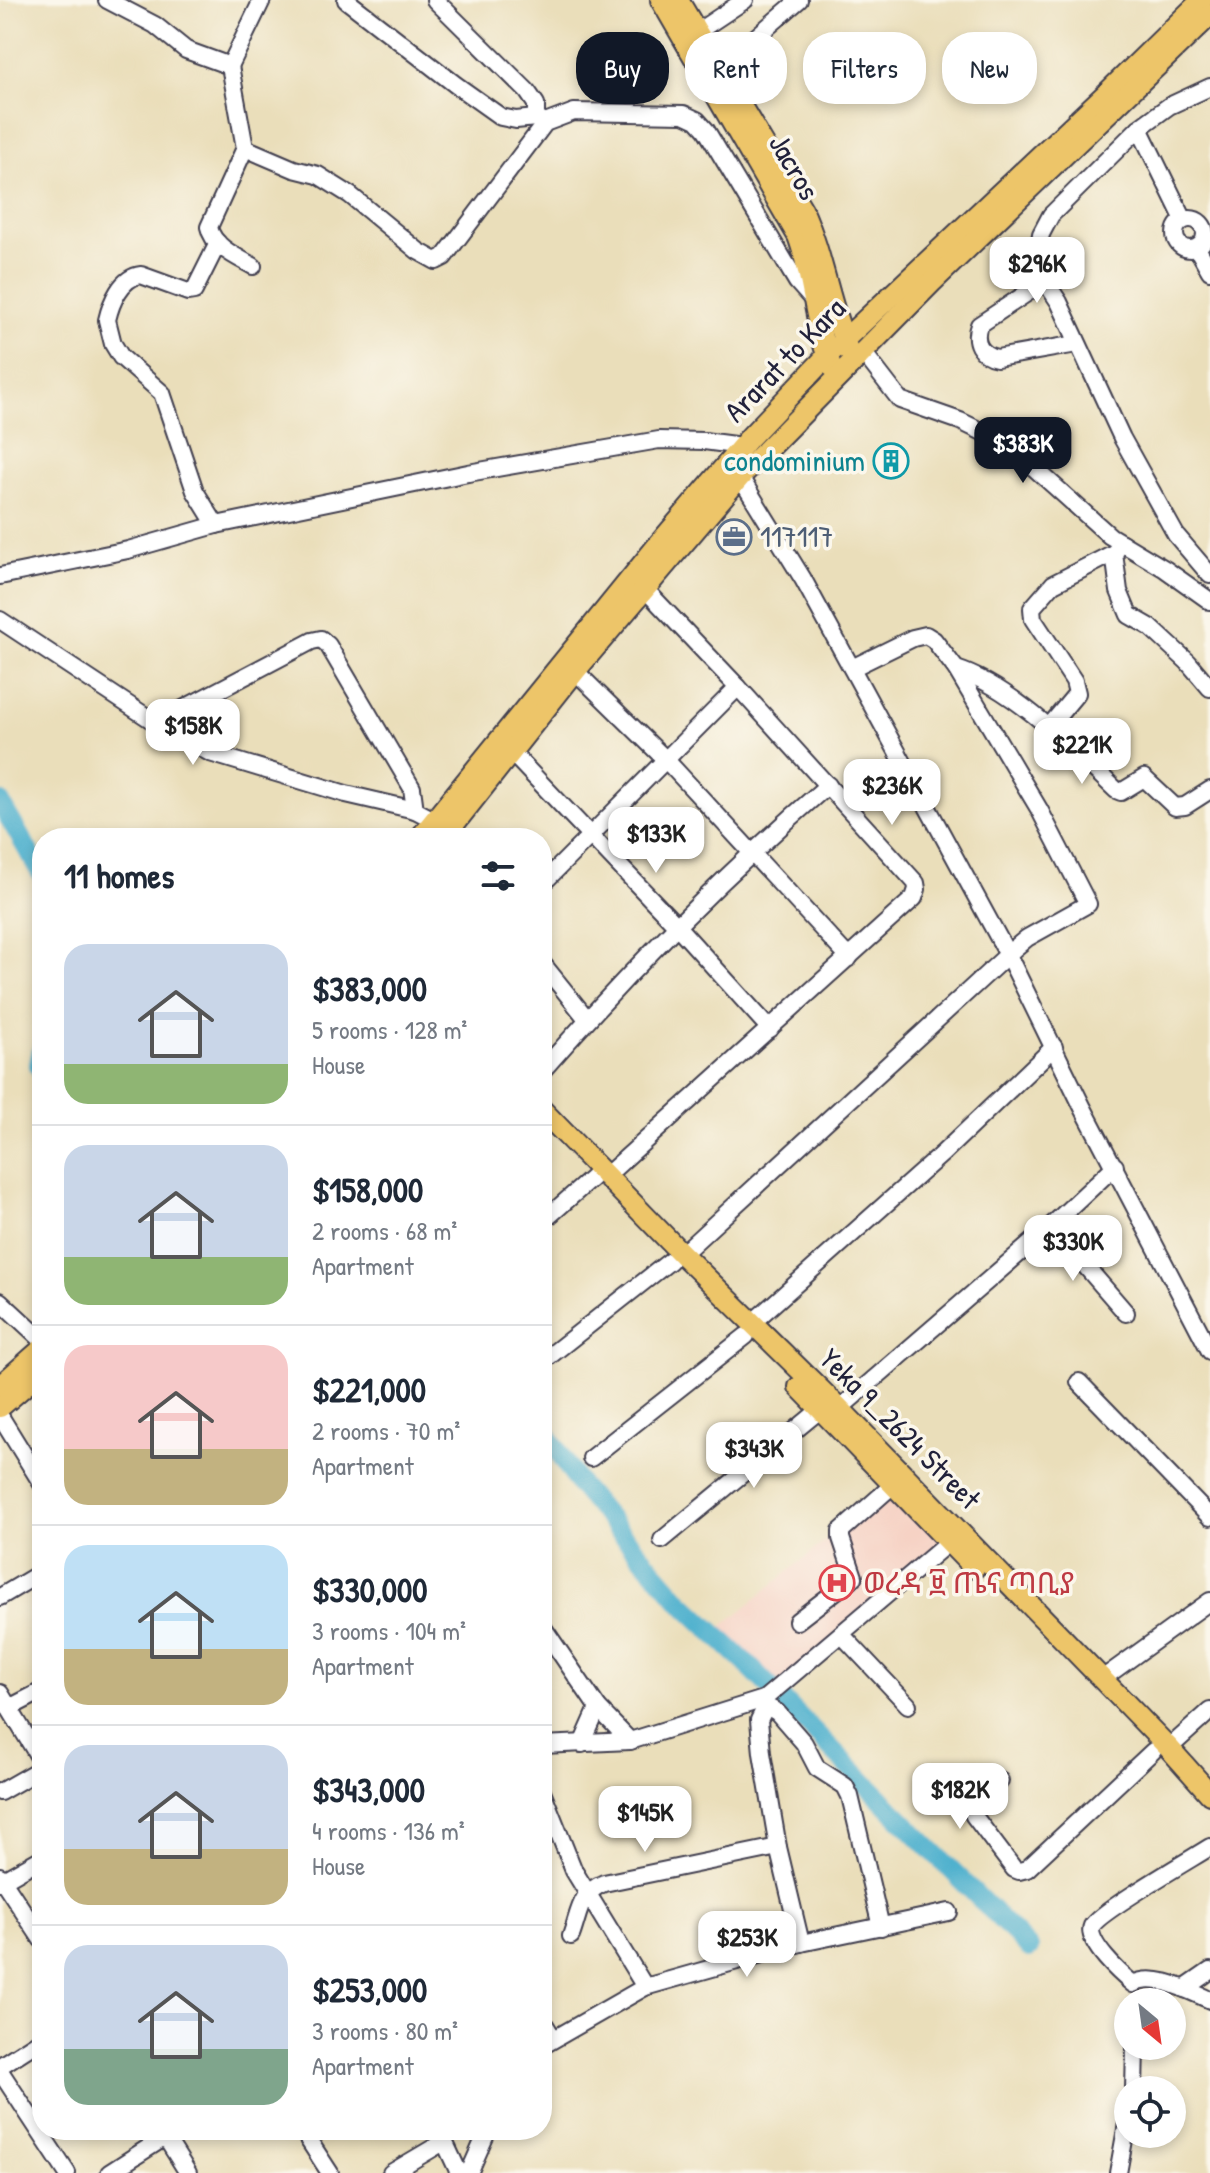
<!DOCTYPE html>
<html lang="en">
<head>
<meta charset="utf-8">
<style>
  :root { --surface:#fff; --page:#f2f2f3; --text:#1f2937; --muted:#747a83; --line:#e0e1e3; --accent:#111827 }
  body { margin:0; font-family:"Patrick Hand","Noto Sans Ethiopic",sans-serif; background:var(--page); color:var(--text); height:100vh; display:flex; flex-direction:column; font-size:30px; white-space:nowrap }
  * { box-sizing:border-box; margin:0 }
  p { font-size:26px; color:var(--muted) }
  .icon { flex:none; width:44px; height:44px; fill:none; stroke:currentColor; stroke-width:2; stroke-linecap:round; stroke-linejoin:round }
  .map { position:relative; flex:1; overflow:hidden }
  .sheet { position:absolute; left:32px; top:828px; width:520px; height:1312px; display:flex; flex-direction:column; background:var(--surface); border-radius:32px; box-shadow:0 4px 12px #0003 }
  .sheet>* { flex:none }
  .banner { position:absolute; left:576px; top:32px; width:514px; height:72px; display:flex; gap:16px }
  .needle { width:52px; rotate:151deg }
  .tools { position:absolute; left:1114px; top:1988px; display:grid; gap:16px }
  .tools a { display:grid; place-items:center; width:72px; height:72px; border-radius:50%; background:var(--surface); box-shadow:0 4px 12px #0003; font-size:40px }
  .price { position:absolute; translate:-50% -68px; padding:0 18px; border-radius:16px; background:#fff; color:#222; font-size:26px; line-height:52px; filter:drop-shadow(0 2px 4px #0008) }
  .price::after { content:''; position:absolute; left:50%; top:48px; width:24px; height:18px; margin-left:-12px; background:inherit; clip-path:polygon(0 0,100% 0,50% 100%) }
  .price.current { background:var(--accent); color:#fff }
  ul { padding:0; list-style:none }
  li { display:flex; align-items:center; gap:24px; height:200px; padding:0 32px }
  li+li { border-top:2px solid var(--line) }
  li span { display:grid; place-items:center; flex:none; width:224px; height:160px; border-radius:24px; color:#555 }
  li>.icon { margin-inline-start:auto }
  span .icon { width:96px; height:96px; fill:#fffc; stroke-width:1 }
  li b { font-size:34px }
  h2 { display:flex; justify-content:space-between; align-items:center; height:96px; padding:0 32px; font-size:34px }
  .chip { padding:0 28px; border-radius:32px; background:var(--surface); box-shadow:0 4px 12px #0003; font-size:28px; line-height:72px }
  .chip.current { background:var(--accent); color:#fff }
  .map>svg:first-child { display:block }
  .built { fill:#f6d2c4 }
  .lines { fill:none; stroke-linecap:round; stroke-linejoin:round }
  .river { stroke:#4fb1ce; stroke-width:20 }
  .minor-casing { stroke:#403e4e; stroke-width:20 }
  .major-casing { stroke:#403e4e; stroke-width:24 }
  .minor { stroke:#fff; stroke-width:16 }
  .major { stroke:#edc569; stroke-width:20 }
  .labels { text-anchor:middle; stroke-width:7; stroke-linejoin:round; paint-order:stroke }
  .street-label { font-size:30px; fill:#22223b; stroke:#fbf7ec }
  .culture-label { font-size:30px; fill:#0d838f; stroke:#fbf7ec; text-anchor:end }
  .service-label { font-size:30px; fill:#4e5e75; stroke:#fbf7ec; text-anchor:start }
  .health-label { font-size:30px; fill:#be3a42; stroke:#fbf7ec; text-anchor:start }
</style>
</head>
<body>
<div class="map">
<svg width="1210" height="2173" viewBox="0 0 1210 2173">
  <rect width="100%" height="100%" fill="#fbf7ec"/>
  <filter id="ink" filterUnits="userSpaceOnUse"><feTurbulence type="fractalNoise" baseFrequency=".0125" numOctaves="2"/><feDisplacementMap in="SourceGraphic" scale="16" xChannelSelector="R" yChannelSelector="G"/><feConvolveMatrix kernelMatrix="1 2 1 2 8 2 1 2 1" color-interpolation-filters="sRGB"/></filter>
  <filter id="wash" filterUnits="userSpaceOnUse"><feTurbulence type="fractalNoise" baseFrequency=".006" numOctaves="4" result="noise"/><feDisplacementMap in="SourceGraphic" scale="32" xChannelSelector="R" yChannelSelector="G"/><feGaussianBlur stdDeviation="1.8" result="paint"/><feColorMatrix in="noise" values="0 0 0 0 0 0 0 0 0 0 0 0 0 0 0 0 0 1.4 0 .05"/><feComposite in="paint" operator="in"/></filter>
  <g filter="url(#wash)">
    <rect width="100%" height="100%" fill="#eadeba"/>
    <polygon class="built" points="894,1484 949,1542 772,1693 713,1634"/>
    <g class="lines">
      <g class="river">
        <polyline points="0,802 42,875"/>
        <polyline points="42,1049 39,1065 42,1072"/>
        <polyline points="542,1427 581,1487 681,1602 752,1669 1029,1948"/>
      </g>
    </g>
  </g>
  <g filter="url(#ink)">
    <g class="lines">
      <defs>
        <g id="minor">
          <polyline points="107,0 155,25 186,50 230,66 245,148 294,169 318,175 350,195 418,251 436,261 444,257 545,123 574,112 684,114 697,120 706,130 797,282 812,299"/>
          <polyline points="346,0 456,85 501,117 516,120 536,118 545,123"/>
          <polyline points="435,0 527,91 536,104 536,118"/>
          <polyline points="697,32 745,0"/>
          <polyline points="230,66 262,0"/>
          <polyline points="720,68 799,0"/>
          <polyline points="1210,87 1169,106 1139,128 1051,215 1041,234 1038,252 1045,281 1059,302 1122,438 1176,535 1210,575"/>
          <polyline points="1139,128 1184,220"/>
          <path d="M245,148l-36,79c4,20 28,30 44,39"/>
          <circle cx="1190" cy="234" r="15"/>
          <polyline points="1197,248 1210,271"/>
          <path d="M1045,281l-66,44c-6,16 1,30 18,33l80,-14"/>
          <polyline points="863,352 900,400 960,421 993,437 1031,465 1110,536 1165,569 1210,601"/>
          <polyline points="740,477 803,579 1008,955 1083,1108 1210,1351"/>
          <path d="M216,525l-21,-34 -33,-98 -41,-36 -8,-13 -6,-24c4,-17 14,-43 34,-45l47,17 6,-1 24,-48"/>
          <polyline points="1114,553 1119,591 1129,615 1150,627 1188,662 1210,688"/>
          <polyline points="0,576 128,550 216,525 468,473 659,440 704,441 742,446"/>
          <polyline points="0,620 156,723 210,753 346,794 415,810 434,820"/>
          <polyline points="568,664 666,760 849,958"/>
          <path d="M956,669c57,18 117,80 160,121l5,2 23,-14 31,29 10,-1 25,-16"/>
          <polyline points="156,723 312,641 321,639 328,645 412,788 415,810"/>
          <polyline points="1048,728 1077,693 1074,681 1033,619 1032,608 1053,584 1114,553 1122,543"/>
          <polyline points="511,752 676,925 770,1029"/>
          <polyline points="542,884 738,687"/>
          <polyline points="542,963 587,1019"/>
          <path d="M542,1071c89,-102 183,-197 286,-286"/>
          <polyline points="607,1175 914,898 917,889 916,883 738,687 644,588"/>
          <polyline points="542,1222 592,1178"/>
          <polyline points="1051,1226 1126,1313"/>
          <polyline points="682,1254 1015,948 1027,938 1088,904 1039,809 956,669 934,640 926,635 913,638 852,668"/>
          <polyline points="0,1301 42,1340"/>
          <polyline points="752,1323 943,1153 1054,1047"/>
          <polyline points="542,1362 670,1261"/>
          <polyline points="1079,1382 1210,1517"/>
          <polyline points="0,1416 42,1484"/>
          <polyline points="831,1416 1051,1226 1115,1166"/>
          <polyline points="591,1458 746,1336"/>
          <polyline points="662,1540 827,1404"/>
          <polyline points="0,1597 42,1572"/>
          <polyline points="797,1621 854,1577 841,1538 841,1531 894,1484"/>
          <polyline points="542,1626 598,1708 630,1741"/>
          <polyline points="841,1634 908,1705"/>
          <polyline points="1102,1679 1210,1601"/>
          <polyline points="0,1693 42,1762"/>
          <polyline points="764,1699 766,1706 777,1712 804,1743 817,1768 845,1786 850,1796 881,1927"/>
          <polyline points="766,1706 759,1720 762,1753 778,1847 801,1943"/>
          <polyline points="9,1708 42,1691"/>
          <polyline points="582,1744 598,1708"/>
          <polyline points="542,1745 630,1741 764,1699 949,1542"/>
          <polyline points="1169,1748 1210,1711"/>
          <polyline points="1000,1781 972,1810 974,1816 1014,1869 1019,1871 1027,1869 1153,1751"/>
          <polyline points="542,1791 574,1871 645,1987"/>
          <polyline points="0,1792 42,1768"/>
          <path d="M1210,1847c-19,12 -111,65 -118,79 -7,16 30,49 41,58 22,-12 56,7 77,16"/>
          <polyline points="0,1876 42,1940"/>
          <polyline points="0,1882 42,1858"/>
          <path d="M571,1936c9,-24 8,-43 33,-53l174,-36"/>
          <polyline points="1184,1989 1210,1971"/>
          <polyline points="542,2020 553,2038"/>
          <polyline points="542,2046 645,1987 801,1943 949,1912"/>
          <polyline points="0,2066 42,2039"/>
          <polyline points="0,2071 67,2173"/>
          <polyline points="1134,2090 1135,2046"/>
          <polyline points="161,2130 188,2173"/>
          <polyline points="302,2130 330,2173"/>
          <polyline points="439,2130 459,2173"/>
          <polyline points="109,2173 176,2130"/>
          <polyline points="391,2173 445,2141"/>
          <polyline points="469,2173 488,2130"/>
          <polyline points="1118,2173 1128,2118"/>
        </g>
        <g id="major">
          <path d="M661,0l137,236c16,42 16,87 33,130"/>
          <path d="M678,0l124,209c21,46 27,96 46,141"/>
          <polyline points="420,838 658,545 750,437 827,356 1109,91 1202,0"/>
          <polyline points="443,838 576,670 740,477 932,282 1210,15"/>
          <polyline points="542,1110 682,1254 839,1408 1169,1748 1210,1794"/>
          <polyline points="0,1386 42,1349"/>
          <polyline points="799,1387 974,1568"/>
          <polyline points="0,1407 42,1371"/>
        </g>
      </defs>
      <use href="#minor" class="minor-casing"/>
      <use href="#major" class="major-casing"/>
      <use href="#minor" class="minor"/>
      <use href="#major" class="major"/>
    </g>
  </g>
  <defs>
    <symbol id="building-ring" viewBox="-11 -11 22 22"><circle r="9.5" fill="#fbf7ec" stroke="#0f9aa8" stroke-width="1.5"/><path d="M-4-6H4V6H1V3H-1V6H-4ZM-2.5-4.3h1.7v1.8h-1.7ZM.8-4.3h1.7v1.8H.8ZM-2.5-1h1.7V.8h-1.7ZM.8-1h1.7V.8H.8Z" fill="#0f9aa8"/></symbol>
    <symbol id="office-ring" viewBox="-11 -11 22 22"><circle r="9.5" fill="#fbf7ec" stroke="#5c6f8a" stroke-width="1.5"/><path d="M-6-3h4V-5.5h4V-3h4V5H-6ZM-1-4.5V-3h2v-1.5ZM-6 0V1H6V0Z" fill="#5c6f8a"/></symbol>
    <symbol id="hospital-ring" viewBox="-11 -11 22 22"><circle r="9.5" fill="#fbf7ec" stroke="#e0444e" stroke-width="1.5"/><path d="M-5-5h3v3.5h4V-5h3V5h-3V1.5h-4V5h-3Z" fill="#e0444e"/></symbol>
  </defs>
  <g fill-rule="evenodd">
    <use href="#building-ring" x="871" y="441" width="40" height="40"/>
    <use href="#office-ring" x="714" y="517" width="40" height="40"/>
    <use href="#hospital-ring" x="817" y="1563" width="40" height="40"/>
  </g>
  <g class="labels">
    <g class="street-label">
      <text transform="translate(794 167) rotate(60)" y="10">Jacros</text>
      <text transform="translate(785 360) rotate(-46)" y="10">Ararat to Kara</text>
      <text transform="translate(900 1429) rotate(45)" y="10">Yeka 9_2624 Street</text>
    </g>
    <g class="culture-label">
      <text x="865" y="471">condominium</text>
    </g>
    <g class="service-label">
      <text x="760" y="547">117117</text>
    </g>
    <g class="health-label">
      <text x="863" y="1593">ወረዳ ፱ ጤና ጣቢያ</text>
    </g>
  </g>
</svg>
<div class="tools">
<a><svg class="needle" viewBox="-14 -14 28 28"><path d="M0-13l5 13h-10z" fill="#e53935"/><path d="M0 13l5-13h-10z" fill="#747a83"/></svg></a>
<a><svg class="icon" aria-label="locate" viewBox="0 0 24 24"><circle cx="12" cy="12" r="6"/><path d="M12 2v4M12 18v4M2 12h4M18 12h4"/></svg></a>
</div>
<b class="price" style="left:1037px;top:305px">$296K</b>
<b class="price current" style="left:1023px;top:485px">$383K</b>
<b class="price" style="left:193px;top:767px">$158K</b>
<b class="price" style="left:1082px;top:786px">$221K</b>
<b class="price" style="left:892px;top:827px">$236K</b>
<b class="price" style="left:656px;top:875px">$133K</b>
<b class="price" style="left:1073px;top:1283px">$330K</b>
<b class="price" style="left:754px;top:1490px">$343K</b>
<b class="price" style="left:960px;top:1831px">$182K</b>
<b class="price" style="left:645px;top:1854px">$145K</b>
<b class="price" style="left:747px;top:1979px">$253K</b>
<div class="banner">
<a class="chip current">Buy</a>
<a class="chip">Rent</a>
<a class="chip">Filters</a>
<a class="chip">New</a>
</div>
<section class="sheet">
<h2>11 homes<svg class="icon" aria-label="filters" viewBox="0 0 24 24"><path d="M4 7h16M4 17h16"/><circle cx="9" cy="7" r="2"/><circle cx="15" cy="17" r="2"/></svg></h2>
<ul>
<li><span style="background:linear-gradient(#c9d6e8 75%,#8fb573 0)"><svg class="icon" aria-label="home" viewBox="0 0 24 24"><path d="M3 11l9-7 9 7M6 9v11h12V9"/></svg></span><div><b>$383,000</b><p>5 rooms · 128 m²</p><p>House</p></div></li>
<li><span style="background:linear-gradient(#c9d6e8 70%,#8fb573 0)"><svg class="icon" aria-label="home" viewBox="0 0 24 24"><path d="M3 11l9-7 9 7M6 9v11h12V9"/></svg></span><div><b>$158,000</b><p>2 rooms · 68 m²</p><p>Apartment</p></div></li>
<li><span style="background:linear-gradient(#f6c9c9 65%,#c2b280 0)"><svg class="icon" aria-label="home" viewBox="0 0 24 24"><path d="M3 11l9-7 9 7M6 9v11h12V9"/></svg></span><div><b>$221,000</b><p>2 rooms · 70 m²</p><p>Apartment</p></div></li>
<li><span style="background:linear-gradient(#bfe0f5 65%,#c2b280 0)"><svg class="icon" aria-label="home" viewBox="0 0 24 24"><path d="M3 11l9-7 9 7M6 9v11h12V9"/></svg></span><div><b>$330,000</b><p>3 rooms · 104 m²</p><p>Apartment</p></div></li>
<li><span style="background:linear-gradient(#c9d6e8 65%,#c2b280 0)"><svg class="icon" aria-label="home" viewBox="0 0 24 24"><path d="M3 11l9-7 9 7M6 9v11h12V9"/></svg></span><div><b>$343,000</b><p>4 rooms · 136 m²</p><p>House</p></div></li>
<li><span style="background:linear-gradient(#c9d6e8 65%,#7fa58c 0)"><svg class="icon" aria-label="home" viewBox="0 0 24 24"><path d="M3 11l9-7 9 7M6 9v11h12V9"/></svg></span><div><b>$253,000</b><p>3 rooms · 80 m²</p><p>Apartment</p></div></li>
</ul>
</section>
</div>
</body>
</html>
